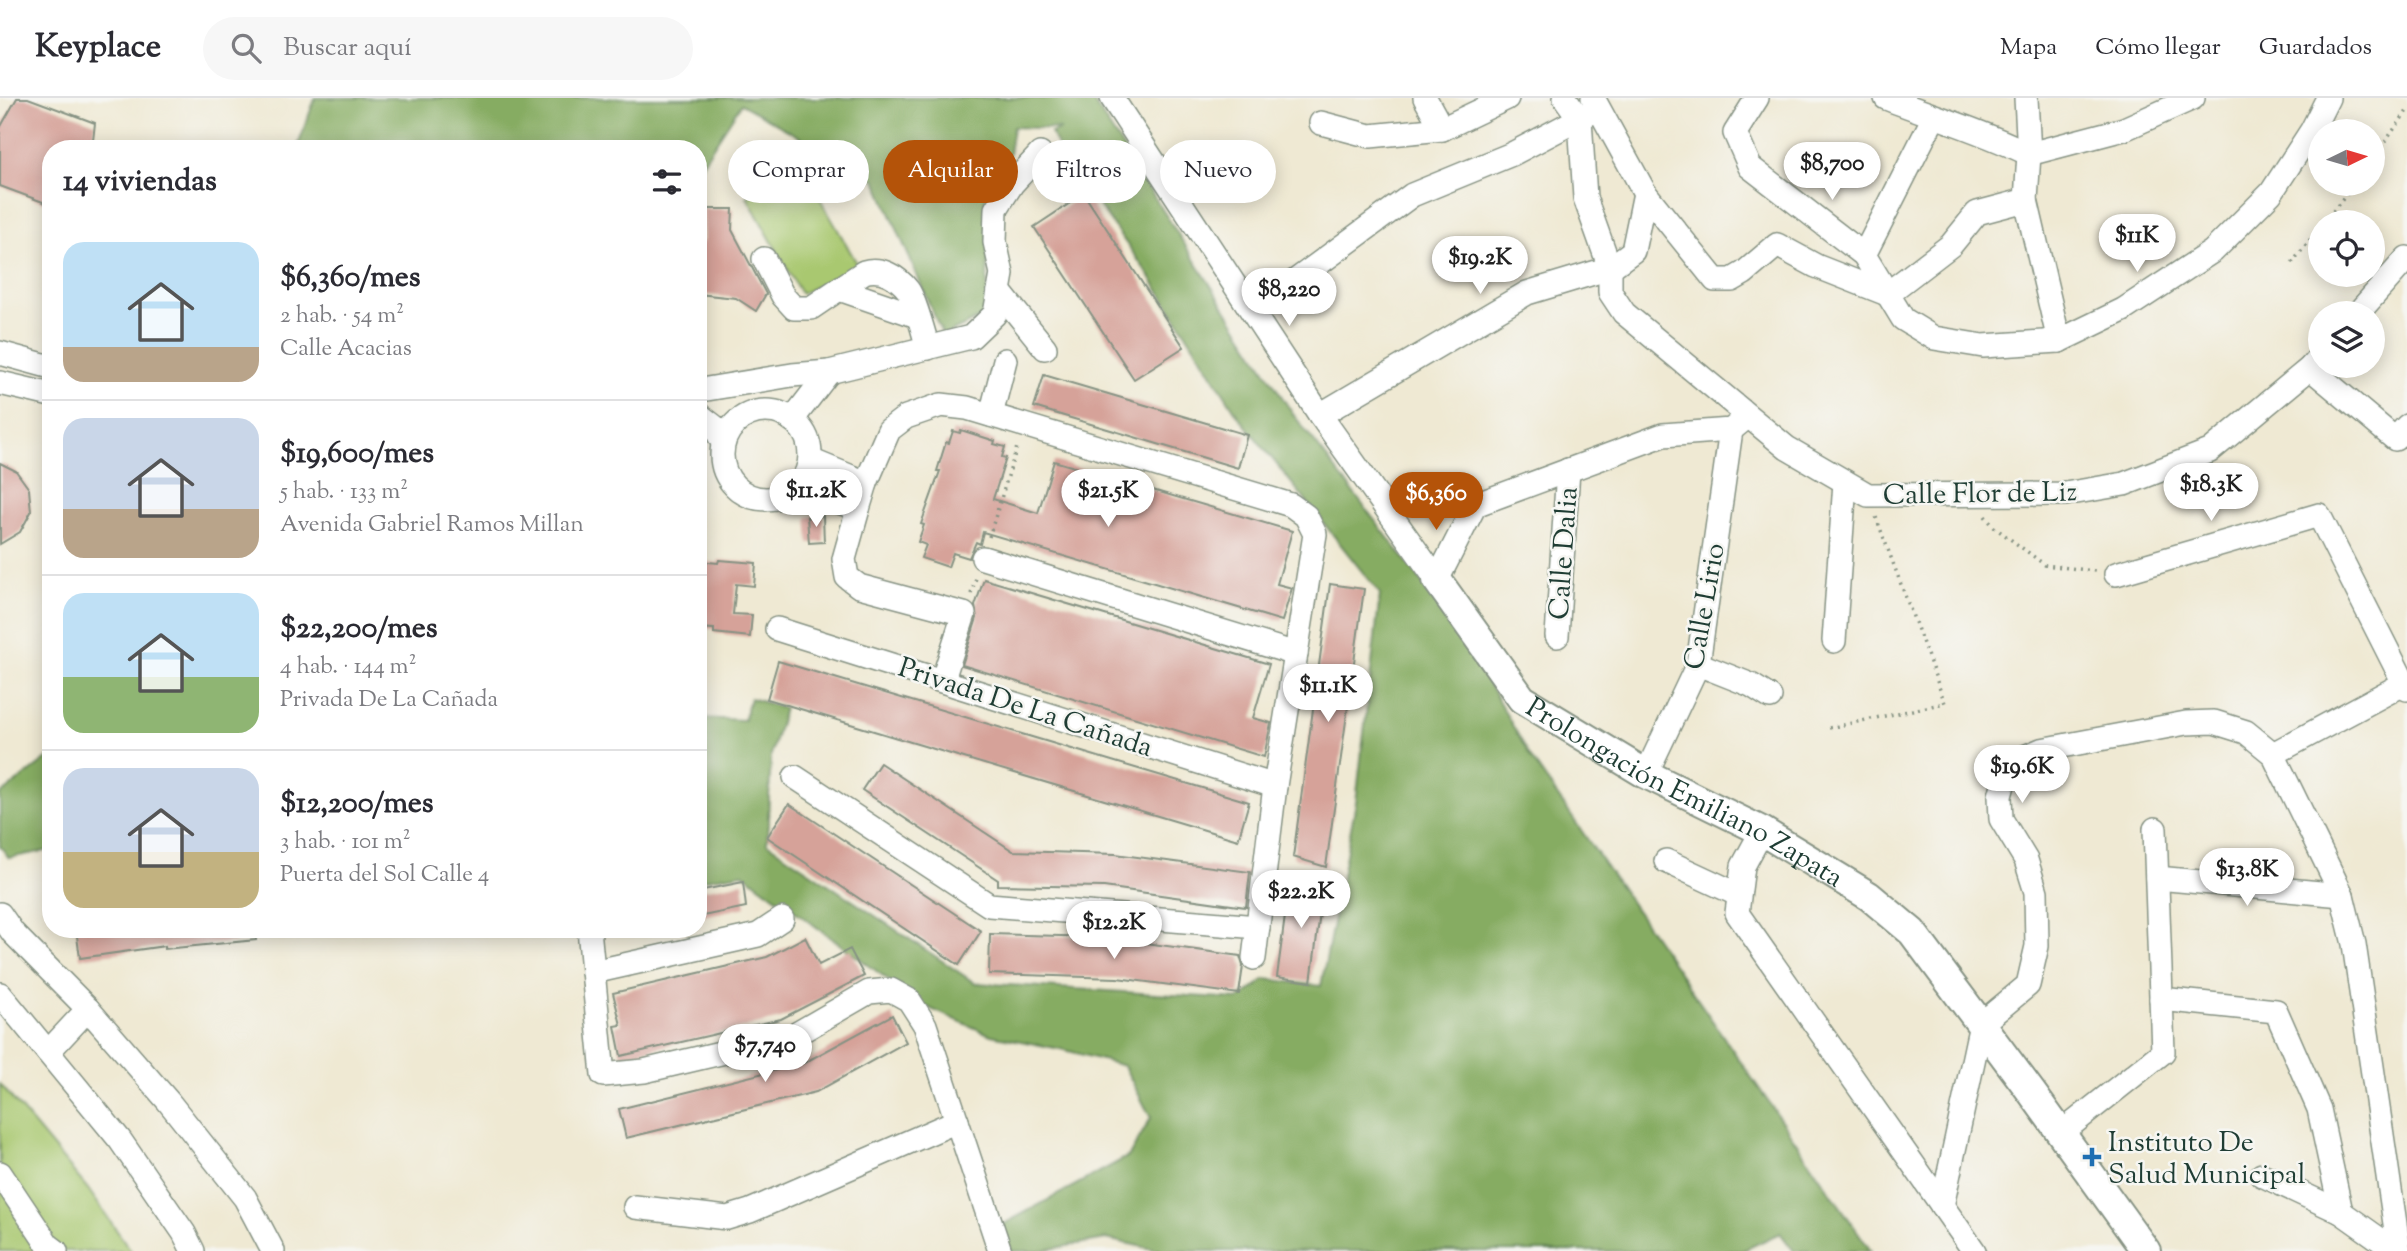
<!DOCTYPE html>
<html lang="es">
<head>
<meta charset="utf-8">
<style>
  :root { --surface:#fff; --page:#f7f7f7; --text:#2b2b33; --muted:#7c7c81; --line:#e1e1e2; --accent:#b45309 }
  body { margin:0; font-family:"Sorts Mill Goudy",serif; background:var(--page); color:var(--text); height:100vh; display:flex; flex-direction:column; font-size:26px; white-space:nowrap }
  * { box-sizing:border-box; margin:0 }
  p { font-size:23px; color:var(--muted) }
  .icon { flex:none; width:38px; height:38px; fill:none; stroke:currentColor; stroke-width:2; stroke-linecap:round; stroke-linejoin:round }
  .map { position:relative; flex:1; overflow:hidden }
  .drawer { position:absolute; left:42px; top:42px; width:665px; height:798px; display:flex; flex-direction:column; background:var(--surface); border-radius:28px; box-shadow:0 4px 18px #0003 }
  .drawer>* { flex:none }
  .banner { position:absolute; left:728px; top:42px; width:665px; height:63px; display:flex; gap:14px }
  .needle { width:46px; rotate:85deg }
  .fabs { position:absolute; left:2308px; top:21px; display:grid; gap:14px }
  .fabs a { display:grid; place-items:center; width:77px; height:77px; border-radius:50%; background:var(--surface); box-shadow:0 4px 18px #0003; font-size:35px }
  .price { position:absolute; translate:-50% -60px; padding:0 16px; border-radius:24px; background:#fff; color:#222; font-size:23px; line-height:46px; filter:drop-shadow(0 2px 4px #0008) }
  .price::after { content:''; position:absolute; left:50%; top:42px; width:21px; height:16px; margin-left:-10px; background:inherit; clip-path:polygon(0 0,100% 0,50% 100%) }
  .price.active { background:var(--accent); color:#fff }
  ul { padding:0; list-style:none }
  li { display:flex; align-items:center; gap:21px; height:175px; padding:0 21px }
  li+li { border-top:2px solid var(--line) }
  li span { display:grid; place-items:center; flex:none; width:196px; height:140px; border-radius:21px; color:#555 }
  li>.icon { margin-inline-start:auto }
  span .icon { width:84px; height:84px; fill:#fffc; stroke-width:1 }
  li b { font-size:30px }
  h2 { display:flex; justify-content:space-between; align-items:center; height:84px; padding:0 21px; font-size:30px }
  .chip { padding:0 24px; border-radius:32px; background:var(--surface); box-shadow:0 4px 18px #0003; font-size:24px; line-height:63px }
  .chip.active { background:var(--accent); color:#fff }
  header { display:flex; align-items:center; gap:42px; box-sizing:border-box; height:98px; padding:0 35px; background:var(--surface); border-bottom:2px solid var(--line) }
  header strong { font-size:33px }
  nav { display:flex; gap:38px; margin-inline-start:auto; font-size:24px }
  .search { width:490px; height:63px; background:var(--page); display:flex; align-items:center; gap:18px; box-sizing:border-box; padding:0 24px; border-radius:38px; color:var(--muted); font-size:26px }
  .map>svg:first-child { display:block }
  .green { fill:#a9c870; stroke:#648252; stroke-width:2 }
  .forest { fill:#86ac62; stroke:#52744b; stroke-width:2 }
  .building { fill:#d6a299 }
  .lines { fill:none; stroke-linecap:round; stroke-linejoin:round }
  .minor-casing { stroke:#879384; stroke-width:26 }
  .major-casing { stroke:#879384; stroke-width:32 }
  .path { stroke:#879384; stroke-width:3.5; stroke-dasharray:2 5; stroke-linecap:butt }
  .minor { stroke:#fff; stroke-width:23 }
  .major { stroke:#fff; stroke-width:28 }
  .poi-dot { fill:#1f6fb2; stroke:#f6f6f2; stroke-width:2.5 }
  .labels { text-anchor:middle; stroke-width:5; stroke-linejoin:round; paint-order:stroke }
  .street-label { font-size:28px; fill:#1f3d34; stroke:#f6f6f2 }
  .poi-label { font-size:28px; fill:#1f3d34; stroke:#f6f6f2; text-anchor:start }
</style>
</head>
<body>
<header>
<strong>Keyplace</strong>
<div class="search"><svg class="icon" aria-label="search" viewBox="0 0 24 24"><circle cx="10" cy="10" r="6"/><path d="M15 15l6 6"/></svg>Buscar aquí</div>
<nav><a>Mapa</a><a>Cómo llegar</a><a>Guardados</a></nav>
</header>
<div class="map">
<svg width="2407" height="1153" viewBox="0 0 2407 1153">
  <rect width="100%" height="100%" fill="#f6f6f2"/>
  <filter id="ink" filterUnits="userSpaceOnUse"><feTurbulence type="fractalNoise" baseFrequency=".0143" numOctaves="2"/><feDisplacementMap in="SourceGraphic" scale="14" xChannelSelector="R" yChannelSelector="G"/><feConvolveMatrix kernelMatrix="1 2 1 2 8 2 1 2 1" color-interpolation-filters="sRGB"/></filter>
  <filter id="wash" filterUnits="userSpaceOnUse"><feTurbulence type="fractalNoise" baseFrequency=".00686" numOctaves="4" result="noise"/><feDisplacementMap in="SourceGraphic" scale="28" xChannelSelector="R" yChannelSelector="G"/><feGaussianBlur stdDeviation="1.57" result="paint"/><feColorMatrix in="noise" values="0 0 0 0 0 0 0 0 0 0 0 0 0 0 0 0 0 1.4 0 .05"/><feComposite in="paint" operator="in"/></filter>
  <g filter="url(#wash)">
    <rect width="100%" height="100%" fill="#efe9d3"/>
    <g class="green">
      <polygon points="803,71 858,167 801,196 747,99"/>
      <polygon points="0,986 88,1091 131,1153 0,1153"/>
    </g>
    <g class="forest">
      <polygon points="315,0 1091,0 1293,316 1455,527 1530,658 1871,1153 1794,1153 1780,1135 1742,1153 1162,1153 1106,1141 1038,1153 1011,1153 1002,1127 1129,1058 1151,1020 1124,968 1065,952 991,937 924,908 743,775 701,782 698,780 698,620 744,622 750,600 784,610 771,657 767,745 975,885 1239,901 1266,881 1321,888 1356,704 1380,496 1239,319 1151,180 1087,91 1071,99 1065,96 1058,101 1049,82 1063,60 1051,35 1061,31 1013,29 1008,62 985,101 988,158 986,217 943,238 876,82 741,6 698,72 698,51 297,51"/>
      <polygon points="51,658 51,752 9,760 0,748 0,697"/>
    </g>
    <g id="blocks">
      <g class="building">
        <polygon points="17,0 28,0 95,25 92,51 51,51 51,107 0,88 0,30"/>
        <polygon points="1084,96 1184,249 1134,281 1034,129"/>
        <polygon points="703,111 733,111 732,132 766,196 756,213 736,200 698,196 698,151 704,141"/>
        <polygon points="1044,277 1247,337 1238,370 1034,309"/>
        <polygon points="961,332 995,343 994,346 1005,349 1002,359 1006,360 993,401 1038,415 1054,363 1292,433 1277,486 1292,490 1282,523 983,434 980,446 976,444 969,460 953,455 948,469 921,460 926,447 918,444 924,427 921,426 940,373 937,373 946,344 949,345 953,333 960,335"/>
        <polygon points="0,365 16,373 29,391 31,414 20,434 0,446"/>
        <polygon points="823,418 824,444 809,445 807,419"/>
        <polygon points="719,462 756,465 754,488 736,486 733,516 752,517 750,539 714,535 714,531 698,530 698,463 718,465"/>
        <polygon points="984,481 1269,566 1253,620 1271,625 1264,659 962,567 977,520 975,508"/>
        <polygon points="1330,486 1364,491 1326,769 1293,759"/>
        <polygon points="778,563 1249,704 1238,742 767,601"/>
        <polygon points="880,665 1013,753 1115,756 1250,774 1246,809 1104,789 998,787 998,782 862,692"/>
        <polygon points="789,706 981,833 959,867 767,739"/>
        <polygon points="1290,780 1324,784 1311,884 1277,879"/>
        <polygon points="743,784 746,809 698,819 698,793"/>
        <polygon points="76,831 255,831 256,842 165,851 165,848 80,860"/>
        <polygon points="990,836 1130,840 1130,843 1240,858 1243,868 1239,896 1117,880 989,876"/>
        <polygon points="805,839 819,867 850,851 864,878 781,921 621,958 615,928 621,927 613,895 767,859"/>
        <polygon points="892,917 906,944 816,994 626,1040 619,1011 804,965"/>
      </g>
    </g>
  </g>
  <g filter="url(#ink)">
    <use href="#blocks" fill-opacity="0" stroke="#879384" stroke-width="2"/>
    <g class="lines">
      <defs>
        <g id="minor">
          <polyline points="1112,0 1320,317 1437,482 1475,407 1663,337 1731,332 1747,319"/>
          <polyline points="1425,0 1442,31"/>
          <polyline points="1565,0 1580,21 1585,100 1610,170 1610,194 1624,215 1787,350 1868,397 2065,396 2124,386 2210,353 2310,270 2320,258"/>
          <polyline points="1593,0 1645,95 1715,182 1732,182 1744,175 1777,147 1816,168 1887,196"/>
          <polyline points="1757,0 1735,35 1750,69 1864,157 1903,221 1934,240 1983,248 2059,243 2123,212 2213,153 2271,95 2312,32 2328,0"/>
          <path d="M1886,0c48,19 97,33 143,56"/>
          <polyline points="2026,0 2029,56 2026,102 2059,243"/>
          <polyline points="1321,25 1370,38 1442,31 1507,0"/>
          <polyline points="2029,56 2124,31 2193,0"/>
          <polyline points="1864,157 1934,19"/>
          <path d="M764,161l19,37 11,12h17l53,-36c17,-5 33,4 44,18 7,9 16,45 20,58"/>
          <polyline points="839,191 917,218"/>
          <polyline points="999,193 1045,250"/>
          <polyline points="1887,196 1951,147 1977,115 2026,102"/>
          <polyline points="1253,214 1412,97 1512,56 1592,14"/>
          <polyline points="2358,215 2407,160"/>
          <polyline points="0,255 51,269"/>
          <polyline points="2310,270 2395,341 2407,328"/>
          <polyline points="0,285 51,297"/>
          <polyline points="707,291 792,277 829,274 971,239 995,216 1002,176 995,144 996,111 1012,86 1040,56"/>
          <circle cx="766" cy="357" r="44"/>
          <polyline points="698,316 715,329 723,345"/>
          <polyline points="991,317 1005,262"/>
          <polyline points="1320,317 1527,195 1610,170 1633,153 1645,95"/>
          <polyline points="792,322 829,274"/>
          <polyline points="810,362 866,385"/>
          <polyline points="797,388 858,411"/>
          <polyline points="983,460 1296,556"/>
          <polyline points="2116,476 2319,417 2407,591"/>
          <polyline points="777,531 1275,688"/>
          <polyline points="1557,538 1568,372"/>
          <polyline points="1834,543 1845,384"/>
          <polyline points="1698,566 1751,587 1770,599"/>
          <polyline points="943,581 964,516 859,488 847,479 844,461 858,411 866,385 889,332 906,319 941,307 967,310 1291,407 1306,418 1315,436 1275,688 1254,860"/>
          <polyline points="2273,656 2407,584"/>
          <polyline points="1646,676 1698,566 1731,332"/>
          <polyline points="795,679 989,807 1258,829"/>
          <polyline points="1762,733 1743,768 1737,815 1974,1153"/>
          <polyline points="1666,763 1739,797"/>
          <polyline points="2157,780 2342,797"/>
          <polyline points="0,816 13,835 88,911 168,1003 245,1100 273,1153"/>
          <polyline points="589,831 603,977 644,973 793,938 869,894 891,892 909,902 925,927 1000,1153"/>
          <polyline points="593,874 758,837 782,821"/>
          <polyline points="0,896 120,1042 184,1135 193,1153"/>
          <polyline points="2161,901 2276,913 2319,1011 2341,1114"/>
          <polyline points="48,954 88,911"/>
          <polyline points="2061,1035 2163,954 2155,731"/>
          <polyline points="0,1075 48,1147 56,1153"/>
          <polyline points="2262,1077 2341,1114 2396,1153"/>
          <polyline points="1942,1108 1981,926 2028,887 2037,848 2036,794 2026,762 2001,721 2000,698 2006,676 2020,661 2041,652 2186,625 2214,624 2246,634 2273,656 2342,797 2354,846 2399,1153"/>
          <polyline points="635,1109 727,1120 750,1113 957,1023"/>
        </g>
        <g id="major">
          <path id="s1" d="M1437,482l85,119 124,75 116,57 107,65 43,36 120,161 114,158"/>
        </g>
      </defs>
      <use href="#minor" class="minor-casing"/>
      <use href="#major" class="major-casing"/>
      <g class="path">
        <polyline points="2373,61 2407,13"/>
        <polyline points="2324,124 2355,86"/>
        <polyline points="2292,165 2320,129"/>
        <polyline points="1985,418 1994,429 2045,467 2095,473"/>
        <polyline points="989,439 1018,346"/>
        <polyline points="971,496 976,480"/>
        <polyline points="1829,630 1945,605 1876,419"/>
      </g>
      <use href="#minor" class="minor"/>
      <use href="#major" class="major"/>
    </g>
  </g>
  <path class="poi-dot" d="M2088.5 1048.5h7v7h7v7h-7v7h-7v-7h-7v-7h7z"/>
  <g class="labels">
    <g class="street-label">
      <text transform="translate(1980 394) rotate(-1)" y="10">Calle Flor de Liz</text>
      <text transform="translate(1562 455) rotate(-86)" y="10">Calle Dalia</text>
      <text transform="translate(1703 508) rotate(-80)" y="10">Calle Lirio</text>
      <text transform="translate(1026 608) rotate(18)" y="10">Privada De La Cañada</text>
      <text dy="10" stroke="none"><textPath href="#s1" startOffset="334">Prolongación Emiliano Zapata</textPath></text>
    </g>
    <g class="poi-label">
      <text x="2108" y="1053">Instituto De<tspan x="2108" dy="32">Salud Municipal</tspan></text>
    </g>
  </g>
</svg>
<div class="fabs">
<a><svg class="needle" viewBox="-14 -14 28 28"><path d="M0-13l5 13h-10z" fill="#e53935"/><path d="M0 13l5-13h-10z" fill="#7c7c81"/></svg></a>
<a><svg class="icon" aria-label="locate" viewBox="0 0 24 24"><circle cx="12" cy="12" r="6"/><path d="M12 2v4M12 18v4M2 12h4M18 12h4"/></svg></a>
<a><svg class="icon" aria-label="layers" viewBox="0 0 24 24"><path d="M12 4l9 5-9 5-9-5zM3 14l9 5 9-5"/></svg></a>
</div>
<b class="price" style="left:1832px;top:104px">$8,700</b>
<b class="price" style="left:2137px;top:176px">$11K</b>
<b class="price" style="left:1480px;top:198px">$19.2K</b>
<b class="price" style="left:1289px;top:230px">$8,220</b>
<b class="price" style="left:2211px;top:425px">$18.3K</b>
<b class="price" style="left:816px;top:431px">$11.2K</b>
<b class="price" style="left:1108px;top:431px">$21.5K</b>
<b class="price active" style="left:1436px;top:434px">$6,360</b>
<b class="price" style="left:1328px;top:626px">$11.1K</b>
<b class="price" style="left:2022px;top:707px">$19.6K</b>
<b class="price" style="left:2247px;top:810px">$13.8K</b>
<b class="price" style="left:1301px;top:832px">$22.2K</b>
<b class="price" style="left:1114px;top:863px">$12.2K</b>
<b class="price" style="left:765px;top:986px">$7,740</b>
<div class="banner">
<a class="chip">Comprar</a>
<a class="chip active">Alquilar</a>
<a class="chip">Filtros</a>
<a class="chip">Nuevo</a>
</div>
<section class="drawer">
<h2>14 viviendas<svg class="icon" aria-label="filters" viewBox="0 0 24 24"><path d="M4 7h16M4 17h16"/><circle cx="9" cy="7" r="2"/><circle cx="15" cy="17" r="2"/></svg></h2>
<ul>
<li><span style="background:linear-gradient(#bfe0f5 75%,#b9a48a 0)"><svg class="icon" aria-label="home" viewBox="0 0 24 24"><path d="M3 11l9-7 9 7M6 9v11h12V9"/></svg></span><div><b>$6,360/mes</b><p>2 hab. · 54 m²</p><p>Calle Acacias</p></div></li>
<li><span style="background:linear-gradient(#c9d6e8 65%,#b9a48a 0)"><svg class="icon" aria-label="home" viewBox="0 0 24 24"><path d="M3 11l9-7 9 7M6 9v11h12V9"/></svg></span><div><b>$19,600/mes</b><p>5 hab. · 133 m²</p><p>Avenida Gabriel Ramos Millan</p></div></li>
<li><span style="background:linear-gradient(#bfe0f5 60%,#8fb573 0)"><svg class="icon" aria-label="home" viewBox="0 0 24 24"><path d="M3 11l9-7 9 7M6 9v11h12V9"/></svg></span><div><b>$22,200/mes</b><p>4 hab. · 144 m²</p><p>Privada De La Cañada</p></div></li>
<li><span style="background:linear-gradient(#c9d6e8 60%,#c2b280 0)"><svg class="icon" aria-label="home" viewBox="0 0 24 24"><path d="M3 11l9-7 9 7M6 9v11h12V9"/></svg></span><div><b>$12,200/mes</b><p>3 hab. · 101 m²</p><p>Puerta del Sol Calle 4</p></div></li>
</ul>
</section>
</div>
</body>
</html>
